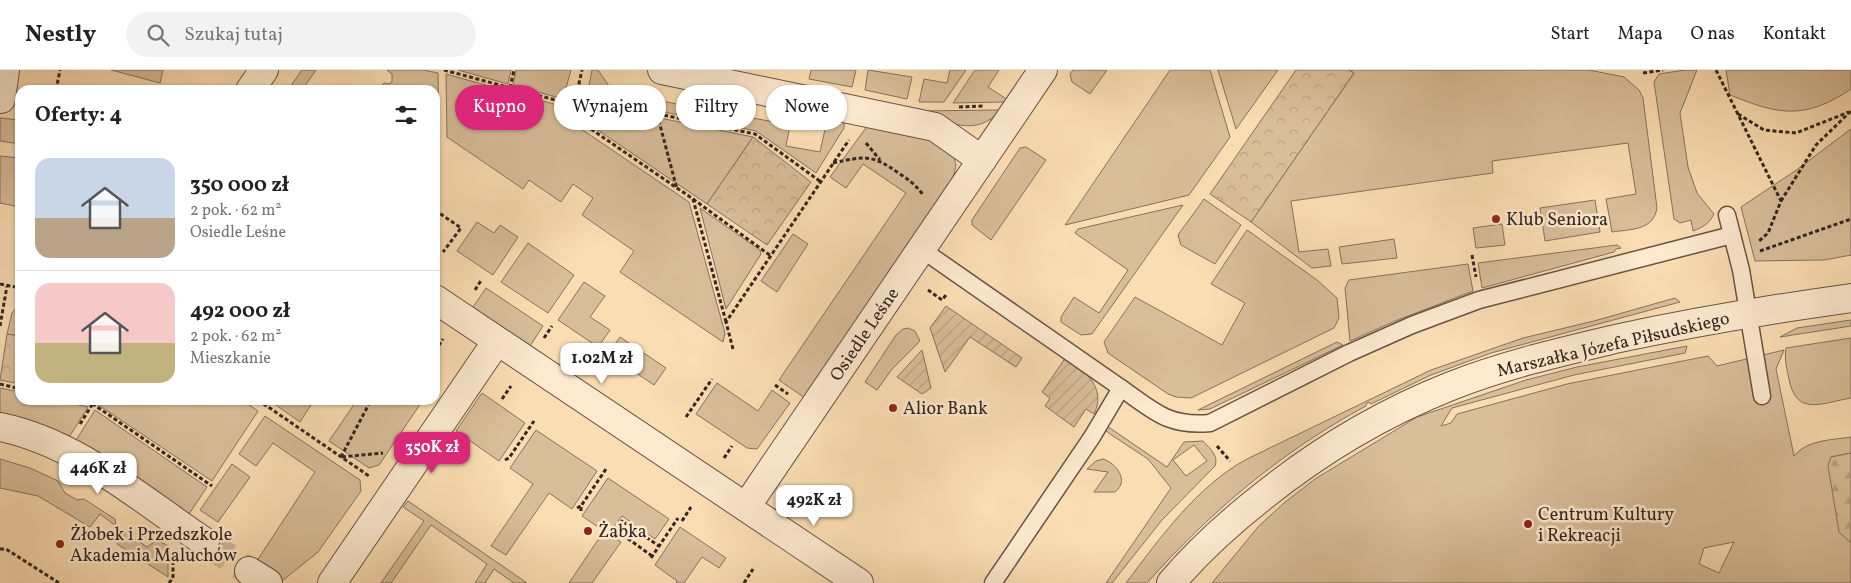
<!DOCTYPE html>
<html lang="pl">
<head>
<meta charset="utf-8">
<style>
  :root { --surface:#fff; --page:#f2f2f2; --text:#222; --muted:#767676; --line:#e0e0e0; --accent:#db2777 }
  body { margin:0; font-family:Vollkorn,serif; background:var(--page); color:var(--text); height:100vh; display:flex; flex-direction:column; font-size:19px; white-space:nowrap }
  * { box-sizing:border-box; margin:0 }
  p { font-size:16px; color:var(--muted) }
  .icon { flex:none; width:28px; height:28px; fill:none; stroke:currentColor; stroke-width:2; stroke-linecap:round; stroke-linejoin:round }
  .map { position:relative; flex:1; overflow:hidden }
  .details { position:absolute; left:15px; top:15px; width:425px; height:320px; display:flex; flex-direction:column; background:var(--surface); border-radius:15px; box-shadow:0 1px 4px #0004 }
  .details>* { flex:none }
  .guide { position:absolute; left:455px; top:15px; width:475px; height:45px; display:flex; gap:10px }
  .price { position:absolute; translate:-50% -42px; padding:0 11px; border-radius:10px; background:#fff; color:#222; font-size:16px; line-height:32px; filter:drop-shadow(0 1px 2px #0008) }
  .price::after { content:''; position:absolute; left:50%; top:30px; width:15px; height:11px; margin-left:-8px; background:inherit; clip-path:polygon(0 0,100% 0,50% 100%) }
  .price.selected { background:var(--accent); color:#fff }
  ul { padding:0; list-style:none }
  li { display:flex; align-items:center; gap:15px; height:125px; padding:0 20px }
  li+li { border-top:1px solid var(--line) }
  li span { display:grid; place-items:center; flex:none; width:140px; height:100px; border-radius:15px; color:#555 }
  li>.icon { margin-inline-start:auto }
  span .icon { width:60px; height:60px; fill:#fffc; stroke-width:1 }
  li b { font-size:21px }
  h2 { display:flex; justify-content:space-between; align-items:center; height:60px; padding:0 20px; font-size:21px }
  .pill { padding:0 18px; border-radius:22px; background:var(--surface); box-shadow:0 1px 4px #0004; font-size:18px; line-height:45px }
  .pill.selected { background:var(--accent); color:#fff }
  header { display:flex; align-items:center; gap:30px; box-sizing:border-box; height:70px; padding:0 25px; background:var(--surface); border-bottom:1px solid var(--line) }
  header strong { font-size:24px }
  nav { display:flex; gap:28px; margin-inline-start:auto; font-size:18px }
  .search { width:350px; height:45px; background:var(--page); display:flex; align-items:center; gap:12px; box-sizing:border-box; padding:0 18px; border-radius:28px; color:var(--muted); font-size:19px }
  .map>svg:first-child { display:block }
  .grass { fill:#d9be9a; stroke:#86725d; fill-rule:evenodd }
  .forest { fill:url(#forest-firs); stroke:#86725d }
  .park { fill:url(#park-crowns); stroke:#86725d }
  .garden { fill:url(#garden-furrows); stroke:#86725d }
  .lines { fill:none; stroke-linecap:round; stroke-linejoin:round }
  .minor-tunnel { stroke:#d3b896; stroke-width:28; stroke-dasharray:28 14; stroke-linecap:butt }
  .service-casing { stroke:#665445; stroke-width:19 }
  .minor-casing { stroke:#665445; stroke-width:30 }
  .tertiary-casing { stroke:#665445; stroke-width:30 }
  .path { stroke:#342620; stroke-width:3; stroke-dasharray:4 2.5; stroke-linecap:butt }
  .service { stroke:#fce9ce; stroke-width:16 }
  .minor { stroke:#fce9ce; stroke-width:28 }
  .tertiary { stroke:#fce9ce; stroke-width:28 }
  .poi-dot { fill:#8f2418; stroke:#fce9ce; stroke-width:2 }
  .labels { text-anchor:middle; stroke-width:5; stroke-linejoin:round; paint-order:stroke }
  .poi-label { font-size:18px; fill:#342620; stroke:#fce9ce; text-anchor:start }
  .street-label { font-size:18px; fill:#342620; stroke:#fce9ce }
</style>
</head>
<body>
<header>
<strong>Nestly</strong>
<div class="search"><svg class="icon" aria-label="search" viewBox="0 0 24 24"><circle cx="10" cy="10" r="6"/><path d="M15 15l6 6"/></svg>Szukaj tutaj</div>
<nav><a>Start</a><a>Mapa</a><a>O nas</a><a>Kontakt</a></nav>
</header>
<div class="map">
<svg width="1851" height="513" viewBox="0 0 1851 513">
  <defs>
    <pattern id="forest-firs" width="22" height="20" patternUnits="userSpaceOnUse" patternTransform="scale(1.25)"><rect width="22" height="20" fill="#d9be9a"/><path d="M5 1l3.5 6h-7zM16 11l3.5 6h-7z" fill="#bba384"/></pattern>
    <pattern id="park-crowns" width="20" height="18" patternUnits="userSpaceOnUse" patternTransform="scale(1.25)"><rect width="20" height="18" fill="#d9be9a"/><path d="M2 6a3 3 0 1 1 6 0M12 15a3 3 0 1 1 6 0" fill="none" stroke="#bba384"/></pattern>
    <pattern id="garden-furrows" width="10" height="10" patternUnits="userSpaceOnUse" patternTransform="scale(1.25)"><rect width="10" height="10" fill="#d9be9a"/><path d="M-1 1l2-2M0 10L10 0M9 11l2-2" fill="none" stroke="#bba384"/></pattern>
  </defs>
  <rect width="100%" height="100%" fill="#fbddb3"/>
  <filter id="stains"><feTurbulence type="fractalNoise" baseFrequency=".004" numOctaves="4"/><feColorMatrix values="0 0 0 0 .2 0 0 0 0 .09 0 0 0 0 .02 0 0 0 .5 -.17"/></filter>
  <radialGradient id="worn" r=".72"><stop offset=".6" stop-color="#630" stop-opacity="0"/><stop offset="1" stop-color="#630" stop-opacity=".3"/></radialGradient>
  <g class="grass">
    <polygon points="111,0 163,0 160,13"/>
    <polygon points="302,0 316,0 302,20 291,20 290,17"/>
    <polygon points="387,0 424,0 438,3 439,61 435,58 435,20 378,20 384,13 389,14 392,12 392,4"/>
    <polygon points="458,0 511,0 508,14"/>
    <polygon points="516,0 571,0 563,29 513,15"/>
    <polygon points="592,0 598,0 613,22 790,55 786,76 820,82 829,41 844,51 844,58 816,103 756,61 587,26"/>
    <polygon points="811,0 856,0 852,17 809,9"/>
    <polygon points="868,0 912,7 907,29 865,20"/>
    <polygon points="950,0 966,0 944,32 919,32 924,9 947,13"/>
    <polygon points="975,0 999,0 988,17 1008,30 1003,32 953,33"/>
    <polygon points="1073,0 1107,0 1090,24 1072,12 1070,4"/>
    <polygon points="1170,0 1210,0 1230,67 1189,125 1065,155"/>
    <polygon points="1218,0 1278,0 1236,59"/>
    <path d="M1349,0h240l35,7 15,13 4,8 14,110c-4,23 -26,21 -45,24l-6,-33 30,-5 -8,-51 -136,18 1,12 -202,28 8,51 29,-3 3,17 -19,2 -61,-46 103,-149z"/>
    <path d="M1685,0h12l-17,43 8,54 9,26 17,21c-5,10 -11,13 -21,17l-2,-11 -11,3 -6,-4 -20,-137 5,-8z"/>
    <path d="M1726,0h125v19c-46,31 -72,26 -121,6z"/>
    <polygon points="446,4 561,36 559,44 689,132 725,263 723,272 620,202 634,181 582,145 593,128 573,114 561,132 529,110 523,119 447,67"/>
    <polygon points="586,33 753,67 707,134 583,50"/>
    <path d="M1001,40c-26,29 -54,11 -85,1z"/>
    <polygon points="0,48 20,50 20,74 0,71"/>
    <polygon points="871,51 935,66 953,84 956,95 952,113 805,328 779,310 906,123 863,94 846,118 830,107"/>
    <polygon points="1851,59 1851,185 1824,190 1755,191 1741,137 1795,101"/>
    <polygon points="1026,77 1046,90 991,170 972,155 972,150 1020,78"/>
    <polygon points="0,86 20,88 20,137 0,133"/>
    <polygon points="1204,129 1241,155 1215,194 1181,175 1178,165"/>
    <polygon points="1595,130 1600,162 1545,171 1540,138"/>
    <polygon points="1183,135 1092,264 1081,265 1061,252 1061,247 1074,227 1099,243 1128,200 1075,163 1078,159"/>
    <polygon points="700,138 760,180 761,184 726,239"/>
    <polygon points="477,152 494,163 500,155 518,167 493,205 457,181"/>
    <polygon points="1502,154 1505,175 1476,178 1473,158"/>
    <polygon points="1247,160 1317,210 1337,228 1339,248 1334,258 1191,328 1176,327 1168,324 1108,283 1104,272 1135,227 1222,275 1245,233 1211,214"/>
    <polygon points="793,164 808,174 777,222 761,211"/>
    <polygon points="1394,169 1397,188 1342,194 1339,177"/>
    <polygon points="528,173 574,205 548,243 501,212"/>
    <polygon points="1617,175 1621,178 1616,179 1614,182 1482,218 1478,193"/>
    <polygon points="1468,194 1473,221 1395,251 1350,271 1345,218 1349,210"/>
    <polygon points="584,212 605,226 590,247 610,260 598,277 558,250"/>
    <polygon points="486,218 543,256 530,276 473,237"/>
    <path d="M1675,228l5,4 -189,51 -60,22 -60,29 -2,-2 -3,2v2c-84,45 -156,106 -219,177h-21c34,-45 71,-97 121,-124l184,-89 92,-32 71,-17z"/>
    <polygon points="20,233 20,266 7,264 12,243"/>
    <polygon points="1851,250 1851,256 1780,267 1797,258"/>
    <polygon points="908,258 915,261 920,271 892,299 877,320 865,312 896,265 903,259"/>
    <polygon points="620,267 666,298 654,315 608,284"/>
    <path d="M1851,268v60c-29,5 -55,19 -62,-19 -2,-10 -5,-20 -3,-31z"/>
    <polygon points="1337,272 1343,275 1210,339 1198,340"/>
    <path d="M1687,276l-2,7 -111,22 -122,33 -11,18 10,-3 6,-9 110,-30 141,-28 9,10 67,-16 -8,19 18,87c13,-16 37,-16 57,-19v16l-20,4 20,85v41h-639l46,-56 26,-24 31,-24 102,-62 109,-37 51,-13zM1734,472l-15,31 -20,-9 5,-16z"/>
    <polygon points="717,313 758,341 772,320 790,333 757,379 747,378 696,344"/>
    <polygon points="0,318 20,322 20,330 57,330 88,337 66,372 0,349"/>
    <polygon points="482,323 525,353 499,391 456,361"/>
    <polygon points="99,330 242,330 258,341 212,411 97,334"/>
    <polygon points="269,330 304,330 311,335 300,352"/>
    <polygon points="357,330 423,330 379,395 369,398 329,371"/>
    <polygon points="95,340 207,417 185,450 73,375"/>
    <polygon points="265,346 360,410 361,421 318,482 282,511 253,497 315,402 273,373 256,396 239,384"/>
    <path d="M1107,356l60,41 17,-25 19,-1c6,7 16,14 12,25l-53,54 -50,63h-6l65,-95 -23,-29 -38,-25 -6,-5zM1194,375l13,16 -21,15 -13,-16z"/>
    <polygon points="536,360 597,401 572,439 549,423 506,485 491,476 533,414 510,398"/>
    <polygon points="0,389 30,398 58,411 65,423 77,430 84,429 115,449 116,456 100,444 90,457 38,426 0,418"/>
    <path d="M1103,389c13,4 27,22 12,33h-21l14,-20 -21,-3 9,-8z"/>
    <polygon points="232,394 250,407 218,452 200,440"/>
    <polygon points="608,408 669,449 655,469 622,446 609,464 621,472 592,513 569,513 604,461 582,446"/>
    <polygon points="408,431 527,513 514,513 494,499 485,513 475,513 487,494 431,455 391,513 381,513 424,451 403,437"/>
    <polygon points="680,457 726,488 719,498 702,487 684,513 676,513 677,511 655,495"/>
    <polygon points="125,462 147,477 157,470 168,476 168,507 117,474"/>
  </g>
  <polygon class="forest" points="1851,383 1851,472 1850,472 1839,462 1828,396 1831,387"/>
  <g class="park">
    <polygon points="1296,0 1349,0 1354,3 1251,152 1210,124"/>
    <polygon points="753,67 811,112 767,175 707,134"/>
    <polygon points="7,264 20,266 20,314 0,310"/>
  </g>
  <g class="garden">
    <polygon points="946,236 1022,288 1016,297 970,267 945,302 930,258"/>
    <polygon points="922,280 931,318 922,324 897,307"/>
    <path d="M1066,287c19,14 41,31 28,57l-8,-5 -12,18 -29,-21 5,-8 -8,-6z"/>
  </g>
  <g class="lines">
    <polyline class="minor-tunnel" points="205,472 249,501"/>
    <defs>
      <g id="service">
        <polyline points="1727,145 1741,200 1762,326"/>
        <polyline points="921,179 1121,318 1092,367 993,513"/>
        <path d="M1121,318c33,23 47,39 89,35l139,-70 63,-28 67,-25 253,-65"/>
      </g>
      <g id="minor">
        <polyline points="662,0 935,57 982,90"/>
        <polyline points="250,20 264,0"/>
        <polyline points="1,29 5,0"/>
        <polyline points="435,229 859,513"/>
        <path d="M0,357c78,16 140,72 205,115"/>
        <polyline points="746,437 1043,0"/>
        <polyline points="249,501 268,513"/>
        <polyline points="332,513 497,271"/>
      </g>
      <path id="tertiary" d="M1171,513c27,-32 58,-60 91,-86 57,-46 121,-84 189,-111 53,-21 109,-34 164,-47 79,-17 157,-30 236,-41"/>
    </defs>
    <use href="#service" class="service-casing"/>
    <use href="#minor" class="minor-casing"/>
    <use href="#tertiary" class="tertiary-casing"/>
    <g class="path">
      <polyline points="444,0 574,35"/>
      <polyline points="1716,0 1781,131 1768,163 1758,172"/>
      <polyline points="1643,3 1663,0"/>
      <polyline points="510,18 514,0"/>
      <polyline points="56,20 60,0"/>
      <polyline points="576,27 582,0"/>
      <polyline points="959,37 983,36"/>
      <polyline points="657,44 677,119"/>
      <polyline points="1738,44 1764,60 1796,63 1849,42"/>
      <polyline points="866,73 880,90"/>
      <path d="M833,93c33,-7 39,-9 67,11 9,6 17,12 23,21"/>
      <polyline points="693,129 771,186"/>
      <polyline points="1781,131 1816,75 1851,41"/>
      <polyline points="435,140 461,158 443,182"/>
      <polyline points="1760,181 1851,149"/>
      <polyline points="1472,185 1476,207"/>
      <polyline points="0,214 20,218"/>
      <polyline points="475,220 482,209"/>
      <polyline points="928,220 942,230 946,225"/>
      <polyline points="726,252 693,129 572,46 576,27 755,64 821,112"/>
      <polyline points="0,256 7,216"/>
      <polyline points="544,268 552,256"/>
      <polyline points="733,279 726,252 849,70"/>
      <polyline points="435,281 443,269"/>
      <polyline points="0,314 20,319"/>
      <polyline points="775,315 788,324"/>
      <polyline points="502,329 511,316"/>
      <polyline points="73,330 93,334 212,416"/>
      <polyline points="258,330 369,406"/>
      <polyline points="686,347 712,309"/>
      <polyline points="80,354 95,330"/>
      <polyline points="1217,376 1230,391"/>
      <polyline points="341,387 371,330"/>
      <polyline points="342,387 383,383"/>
      <polyline points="724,388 732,376"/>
      <polyline points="505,390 509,388 534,351"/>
      <polyline points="577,438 581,436"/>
      <polyline points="581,441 581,436 606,399"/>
      <polyline points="682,451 691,437"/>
      <polyline points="0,479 6,479 59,513"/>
      <polyline points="652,486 616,460 622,451 659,476"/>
      <polyline points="651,488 678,448"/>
      <polyline points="169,513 173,508 173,486"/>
      <polyline points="744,513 753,499"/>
    </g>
    <use href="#service" class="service"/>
    <use href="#minor" class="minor"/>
    <use href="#tertiary" class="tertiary"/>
  </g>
  <g class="poi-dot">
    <circle cx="1496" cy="149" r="5"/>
    <circle cx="893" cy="338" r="5"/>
    <circle cx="1528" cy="454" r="5"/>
    <circle cx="588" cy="461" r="5"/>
    <circle cx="60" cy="474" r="5"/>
  </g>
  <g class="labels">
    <g class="poi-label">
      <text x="1506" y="155">Klub Seniora</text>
      <text x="903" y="344">Alior Bank</text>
      <text x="1538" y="450">Centrum Kultury<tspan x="1538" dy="21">i Rekreacji</tspan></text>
      <text x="598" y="467">Żabka</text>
      <text x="70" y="470">Żłobek i Przedszkole<tspan x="70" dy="21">Akademia Maluchów</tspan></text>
    </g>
    <g class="street-label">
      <text transform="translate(864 264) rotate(-56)" y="6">Osiedle Leśne</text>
      <text transform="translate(1613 274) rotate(-13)" y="6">Marszałka Józefa Piłsudskiego</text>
    </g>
  </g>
  <rect width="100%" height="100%" filter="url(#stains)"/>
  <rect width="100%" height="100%" fill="url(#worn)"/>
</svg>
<b class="price" style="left:602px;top:315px">1.02M zł</b>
<b class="price selected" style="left:432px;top:404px">350K zł</b>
<b class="price" style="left:98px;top:425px">446K zł</b>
<b class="price" style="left:814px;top:457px">492K zł</b>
<div class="guide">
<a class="pill selected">Kupno</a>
<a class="pill">Wynajem</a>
<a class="pill">Filtry</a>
<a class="pill">Nowe</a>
</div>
<section class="details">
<h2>Oferty: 4<svg class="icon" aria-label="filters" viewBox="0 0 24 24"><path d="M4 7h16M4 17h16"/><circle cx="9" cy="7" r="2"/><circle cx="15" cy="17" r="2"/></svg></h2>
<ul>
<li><span style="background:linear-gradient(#c9d6e8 60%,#b9a48a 0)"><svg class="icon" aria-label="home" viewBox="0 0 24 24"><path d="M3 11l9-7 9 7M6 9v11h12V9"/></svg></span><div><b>350 000 zł</b><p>2 pok. · 62 m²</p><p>Osiedle Leśne</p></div></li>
<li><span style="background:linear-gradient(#f6c9c9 60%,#c2b280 0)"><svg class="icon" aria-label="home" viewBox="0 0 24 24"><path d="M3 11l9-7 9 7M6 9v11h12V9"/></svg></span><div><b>492 000 zł</b><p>2 pok. · 62 m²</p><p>Mieszkanie</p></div></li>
</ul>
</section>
</div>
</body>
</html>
